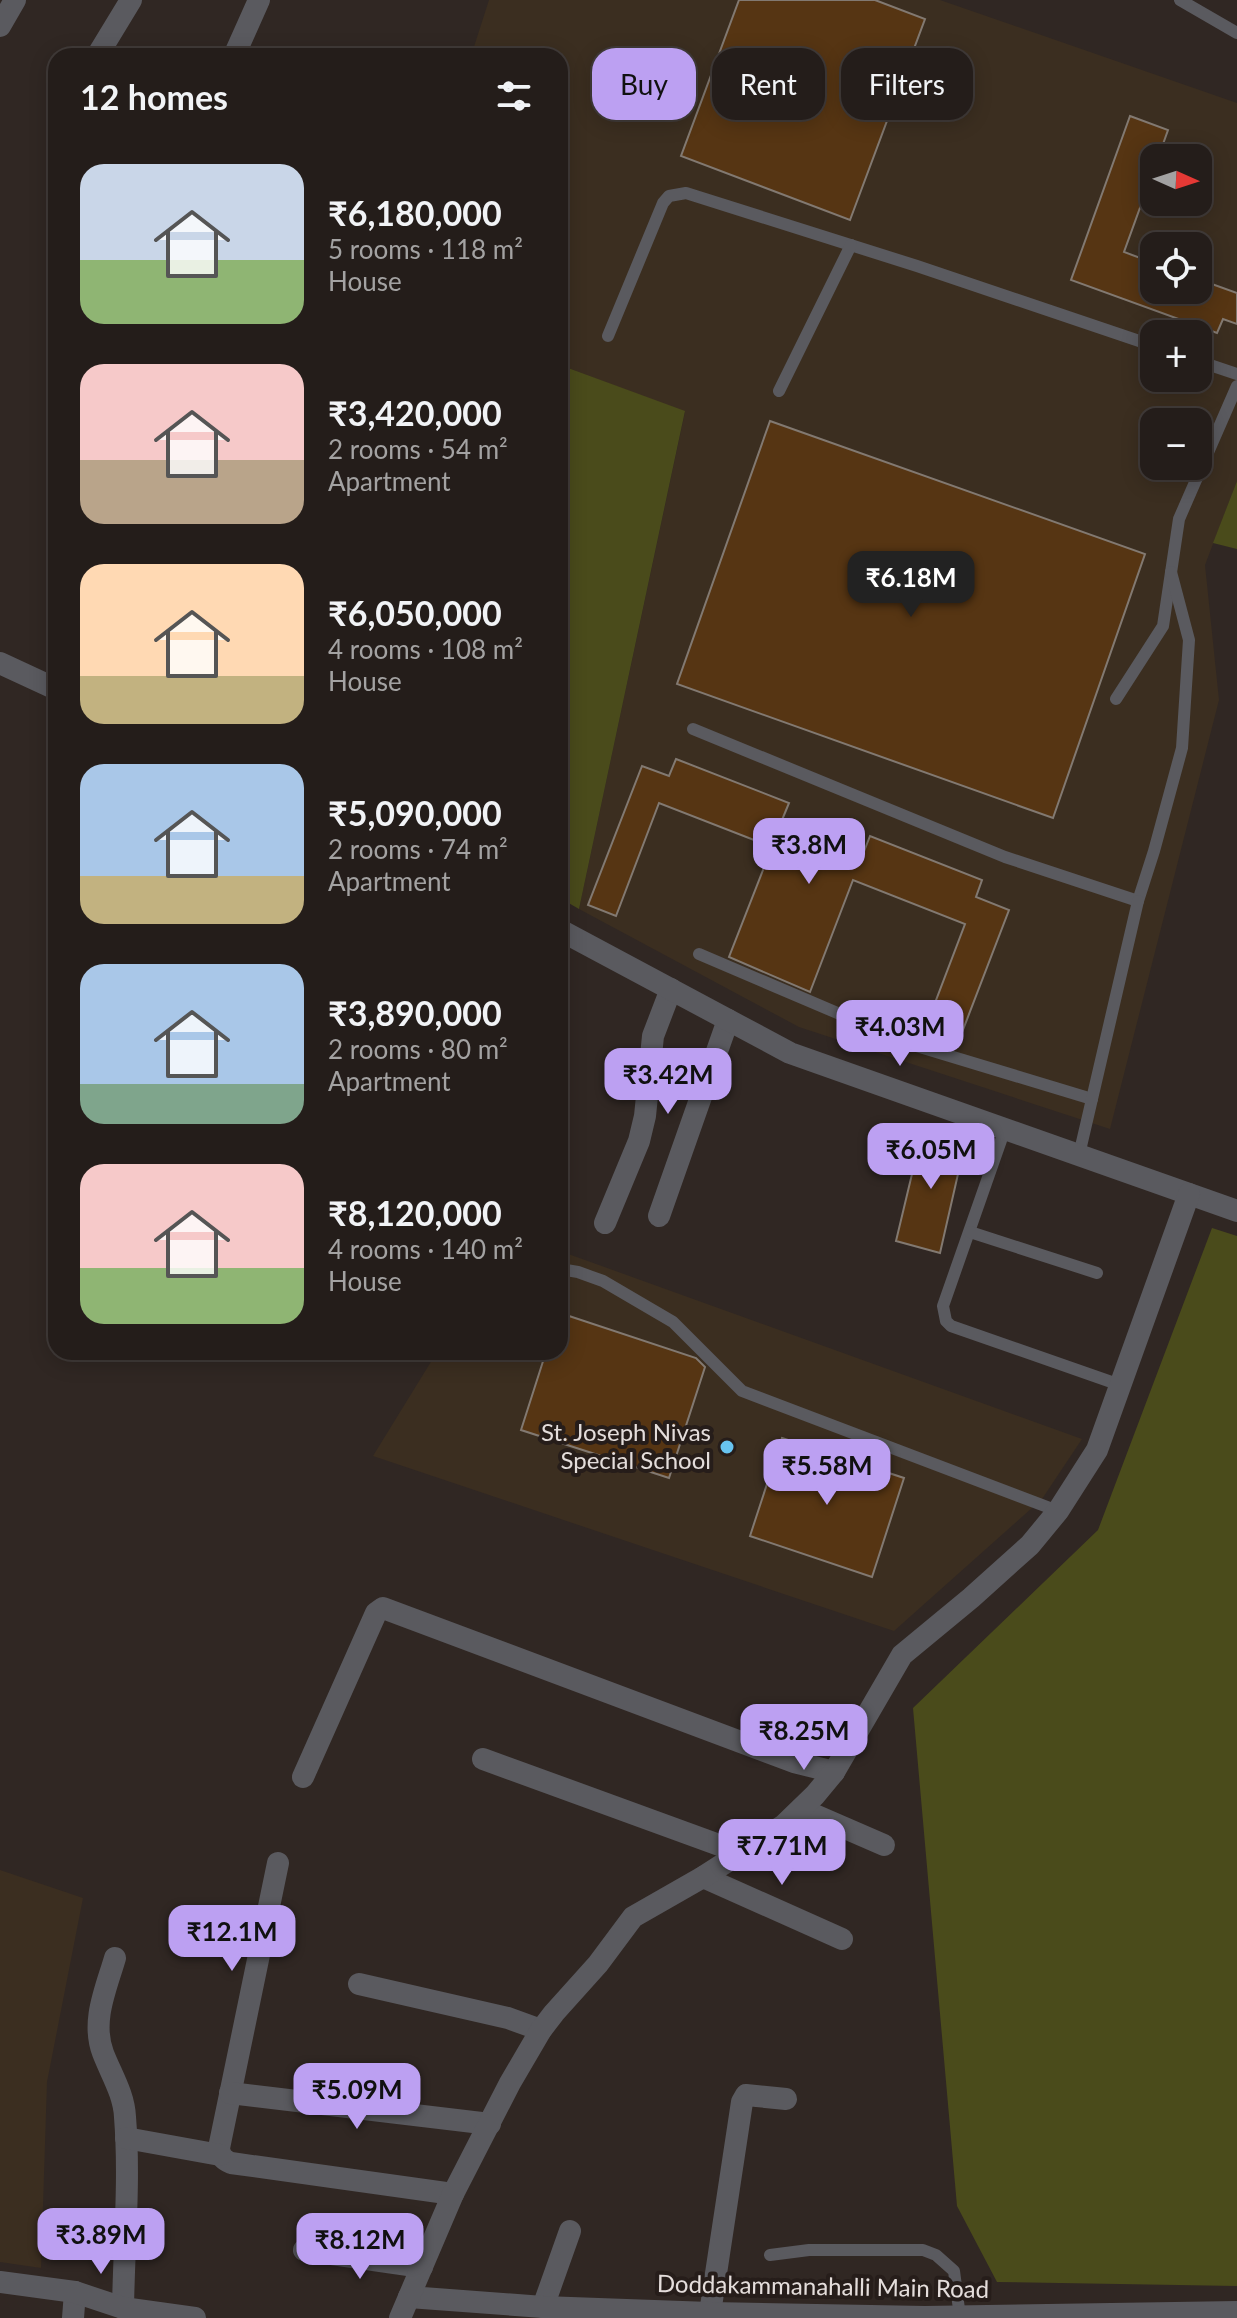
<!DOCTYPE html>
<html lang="en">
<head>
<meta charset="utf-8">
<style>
  :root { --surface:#241d1a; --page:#302a27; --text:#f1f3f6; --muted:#a3a2a2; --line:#413b39; --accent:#bca0f2 }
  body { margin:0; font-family:Lato,sans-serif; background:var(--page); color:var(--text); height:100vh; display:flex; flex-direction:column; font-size:30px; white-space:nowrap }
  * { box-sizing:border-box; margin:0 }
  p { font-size:26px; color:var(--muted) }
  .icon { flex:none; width:44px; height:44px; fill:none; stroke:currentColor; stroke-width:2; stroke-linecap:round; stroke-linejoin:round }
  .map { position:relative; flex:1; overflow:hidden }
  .panel { position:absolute; left:48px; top:48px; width:520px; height:1312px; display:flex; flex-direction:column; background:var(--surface); border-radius:24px; box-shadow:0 4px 20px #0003,0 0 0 2px var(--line) }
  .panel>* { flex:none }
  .hud { position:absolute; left:592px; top:48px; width:524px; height:72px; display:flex; gap:16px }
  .needle { width:52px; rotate:93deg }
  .buttons { position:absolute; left:1140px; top:144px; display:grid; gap:16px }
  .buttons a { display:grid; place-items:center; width:72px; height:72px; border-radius:16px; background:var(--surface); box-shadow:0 4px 20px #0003,0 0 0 2px var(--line); font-size:40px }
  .price { position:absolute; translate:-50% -68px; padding:0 18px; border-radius:16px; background:var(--accent); color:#111; font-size:26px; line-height:52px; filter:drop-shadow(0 2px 4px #0008) }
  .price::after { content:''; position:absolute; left:50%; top:48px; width:24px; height:18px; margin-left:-12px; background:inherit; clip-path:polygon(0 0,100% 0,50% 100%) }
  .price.active { background:#222; color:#fff }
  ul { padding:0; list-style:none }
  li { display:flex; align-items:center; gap:24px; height:200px; padding:0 32px }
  li span { display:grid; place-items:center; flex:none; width:224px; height:160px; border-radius:24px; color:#555 }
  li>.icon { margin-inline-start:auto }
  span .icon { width:96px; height:96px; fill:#fffc; stroke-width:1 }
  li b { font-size:34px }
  h2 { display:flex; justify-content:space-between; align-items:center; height:96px; padding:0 32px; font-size:34px }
  .pill { padding:0 28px; border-radius:24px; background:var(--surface); box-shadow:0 4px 20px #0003,0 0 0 2px var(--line); font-size:28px; line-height:72px }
  .pill.active { background:var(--accent); color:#111 }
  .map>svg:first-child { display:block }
  .education { fill:#3b2e20; fill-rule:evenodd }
  .green { fill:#4a4b1b }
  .building { fill:#563513; stroke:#827971; stroke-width:2 }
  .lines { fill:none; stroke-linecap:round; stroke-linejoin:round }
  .service { stroke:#5a5a5f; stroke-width:12 }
  .minor { stroke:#5a5a5f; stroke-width:22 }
  .tertiary { stroke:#5a5a5f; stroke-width:22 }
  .poi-dot { fill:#68c4f0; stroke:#261d1a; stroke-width:3 }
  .labels { text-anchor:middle; stroke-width:8; stroke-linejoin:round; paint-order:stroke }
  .poi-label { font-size:24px; fill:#e4dddb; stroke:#261d1a; text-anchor:end }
  .street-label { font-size:24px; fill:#e4dddb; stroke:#261d1a }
</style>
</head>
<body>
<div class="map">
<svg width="1237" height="2318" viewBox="0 0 1237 2318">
  <rect width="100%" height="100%" fill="#302723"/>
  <g class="education">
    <path d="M489,0h451l297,103v378l-32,84 14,135 -109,429 -311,-102 -220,-118 106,-497 -125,-47v-309h-89zM1154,158h44v44h-44zM1154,246h44v44h-44zM1154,334h44v44h-44zM1154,422h44v44h-44z"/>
    <polygon points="560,1251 1082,1439 1042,1499 894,1631 373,1456 437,1352 560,1352"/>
    <polygon points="0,1870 83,1898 47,2082 41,2268 0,2262"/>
  </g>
  <g class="green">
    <polygon points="560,365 685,411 579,909 560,898"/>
    <polygon points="1237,481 1237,549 1213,543"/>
    <polygon points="1212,1228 1237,1236 1237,2286 997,2282 957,2206 913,1708 1098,1530"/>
  </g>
  <g class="building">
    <polygon points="739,0 875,0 925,19 850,220 681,156"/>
    <polygon points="1130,116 1168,130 1158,158 1154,158 1154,169 1124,252 1154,263 1154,290 1198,290 1198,279 1237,293 1237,324 1223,319 1217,333 1071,280"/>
    <polygon points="770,421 1145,554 1053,818 677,684"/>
    <polygon points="676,759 789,803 782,820 815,833 814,835 863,854 870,836 982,880 976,897 1009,910 956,1048 922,1037 965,924 853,880 810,992 729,957 772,847 659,803 616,916 588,905 642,766 669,776"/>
    <polygon points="923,1128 966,1139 940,1253 896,1241"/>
    <polygon points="560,1313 696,1358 705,1367 669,1478 521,1430 546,1352 560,1352"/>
    <polygon points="782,1438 904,1478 872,1577 750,1536"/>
  </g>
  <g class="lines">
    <g class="service">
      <polyline points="1180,0 1237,33"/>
      <polyline points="608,336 663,203 669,196 686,193 917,266 1154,346"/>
      <polyline points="1198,361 1237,374"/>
      <polyline points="779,391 851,245"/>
      <polyline points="1116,699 1163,626 1179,519 1237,386"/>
      <polyline points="693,729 1005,857 1138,901 1154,851 1182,748 1189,640 1171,572"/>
      <polyline points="699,954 910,1044 1092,1099"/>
      <polyline points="1005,1129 943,1306 946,1321 951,1326 1120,1385"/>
      <polyline points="1079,1155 1138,901"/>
      <polyline points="970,1232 1097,1273"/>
      <polyline points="560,1269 578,1272 603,1281 673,1322 742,1391 1058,1511"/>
      <polyline points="376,1354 379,1352"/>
      <polyline points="770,2255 809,2250 923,2250 936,2255 954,2271 960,2317"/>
    </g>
    <g class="minor">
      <polyline points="0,26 15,0"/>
      <polyline points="97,56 131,0"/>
      <polyline points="234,56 259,0"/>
      <polyline points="659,1216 728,1020"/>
      <polyline points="605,1223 639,1141 645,1116 653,1036 671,989"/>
      <polyline points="483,1759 741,1853"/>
      <polyline points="303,1777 376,1613 383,1608 794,1762 834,1772"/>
      <polyline points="801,1809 884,1845"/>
      <path d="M278,1863l-59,285c1,8 4,12 12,15l222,31"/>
      <polyline points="703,1877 842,1939"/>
      <path d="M115,1958c-9,31 -24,63 -12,95 8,21 21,41 22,64 5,62 -1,128 -2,191"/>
      <polyline points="359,1984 508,2018 541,2030"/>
      <polyline points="230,2093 490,2124"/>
      <polyline points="126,2138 220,2155"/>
      <polyline points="304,2250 422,2267"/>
      <polyline points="543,2307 570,2231"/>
      <polyline points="710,2313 742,2102 746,2095 786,2099"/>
      <polyline points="73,2318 75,2292"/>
    </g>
    <g class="tertiary">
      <polyline points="0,663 56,689"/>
      <polyline points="560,930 790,1053 1237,1211"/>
      <polyline points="0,2282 75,2292 123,2308 195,2318"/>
      <polyline points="409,2297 543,2307 710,2313 925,2317 1237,2312"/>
      <polyline points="400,2318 453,2194 510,2083 541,2030 554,2013 598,1964 633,1917 703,1877 784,1825 815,1795 834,1772 902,1655 971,1598 1030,1545 1058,1511 1097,1450 1189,1194"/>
    </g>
  </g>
  <circle class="poi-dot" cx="727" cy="1447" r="8"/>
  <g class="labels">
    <g class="poi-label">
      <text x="711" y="1441">St. Joseph Nivas<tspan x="711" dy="28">Special School</tspan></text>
    </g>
    <g class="street-label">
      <text transform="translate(823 2287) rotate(1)" y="8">Doddakammanahalli Main Road</text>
    </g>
  </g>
</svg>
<div class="buttons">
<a><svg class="needle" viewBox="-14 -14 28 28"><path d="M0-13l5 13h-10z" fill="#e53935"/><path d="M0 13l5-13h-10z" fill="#a3a2a2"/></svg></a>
<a><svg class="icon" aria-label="locate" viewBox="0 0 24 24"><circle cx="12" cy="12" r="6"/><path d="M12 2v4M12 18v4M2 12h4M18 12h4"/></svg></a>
<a>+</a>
<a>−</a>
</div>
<b class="price active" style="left:911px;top:619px">₹6.18M</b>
<b class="price" style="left:809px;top:886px">₹3.8M</b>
<b class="price" style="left:900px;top:1068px">₹4.03M</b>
<b class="price" style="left:668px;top:1116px">₹3.42M</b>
<b class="price" style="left:931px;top:1191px">₹6.05M</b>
<b class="price" style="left:827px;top:1507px">₹5.58M</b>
<b class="price" style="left:804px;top:1772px">₹8.25M</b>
<b class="price" style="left:782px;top:1887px">₹7.71M</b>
<b class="price" style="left:232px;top:1973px">₹12.1M</b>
<b class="price" style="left:357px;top:2131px">₹5.09M</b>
<b class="price" style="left:101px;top:2276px">₹3.89M</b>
<b class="price" style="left:360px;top:2281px">₹8.12M</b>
<div class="hud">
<a class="pill active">Buy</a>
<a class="pill">Rent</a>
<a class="pill">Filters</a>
</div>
<section class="panel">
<h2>12 homes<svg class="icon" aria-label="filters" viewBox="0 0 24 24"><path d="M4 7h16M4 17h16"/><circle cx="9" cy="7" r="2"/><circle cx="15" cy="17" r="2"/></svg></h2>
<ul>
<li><span style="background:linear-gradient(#c9d6e8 60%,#8fb573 0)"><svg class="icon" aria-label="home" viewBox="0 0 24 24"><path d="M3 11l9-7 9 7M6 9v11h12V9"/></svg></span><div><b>₹6,180,000</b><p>5 rooms · 118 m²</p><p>House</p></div></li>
<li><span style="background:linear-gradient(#f6c9c9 60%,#b9a48a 0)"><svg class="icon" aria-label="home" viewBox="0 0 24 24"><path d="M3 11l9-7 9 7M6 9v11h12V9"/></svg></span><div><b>₹3,420,000</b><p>2 rooms · 54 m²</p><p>Apartment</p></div></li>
<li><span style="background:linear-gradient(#ffd9b3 70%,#c2b280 0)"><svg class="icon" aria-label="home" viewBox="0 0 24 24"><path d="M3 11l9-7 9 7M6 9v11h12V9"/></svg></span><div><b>₹6,050,000</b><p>4 rooms · 108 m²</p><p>House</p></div></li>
<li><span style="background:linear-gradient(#a9c7e8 70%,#c2b280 0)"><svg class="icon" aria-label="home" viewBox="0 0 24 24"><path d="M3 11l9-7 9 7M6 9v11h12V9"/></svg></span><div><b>₹5,090,000</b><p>2 rooms · 74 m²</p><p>Apartment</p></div></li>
<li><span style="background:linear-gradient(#a9c7e8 75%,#7fa58c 0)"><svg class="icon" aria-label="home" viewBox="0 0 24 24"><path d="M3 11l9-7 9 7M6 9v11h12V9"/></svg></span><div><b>₹3,890,000</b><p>2 rooms · 80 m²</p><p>Apartment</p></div></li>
<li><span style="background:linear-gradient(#f6c9c9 65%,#8fb573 0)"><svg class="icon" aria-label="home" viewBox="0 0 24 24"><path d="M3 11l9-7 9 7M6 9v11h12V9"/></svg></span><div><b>₹8,120,000</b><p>4 rooms · 140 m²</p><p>House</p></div></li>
</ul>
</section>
</div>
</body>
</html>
